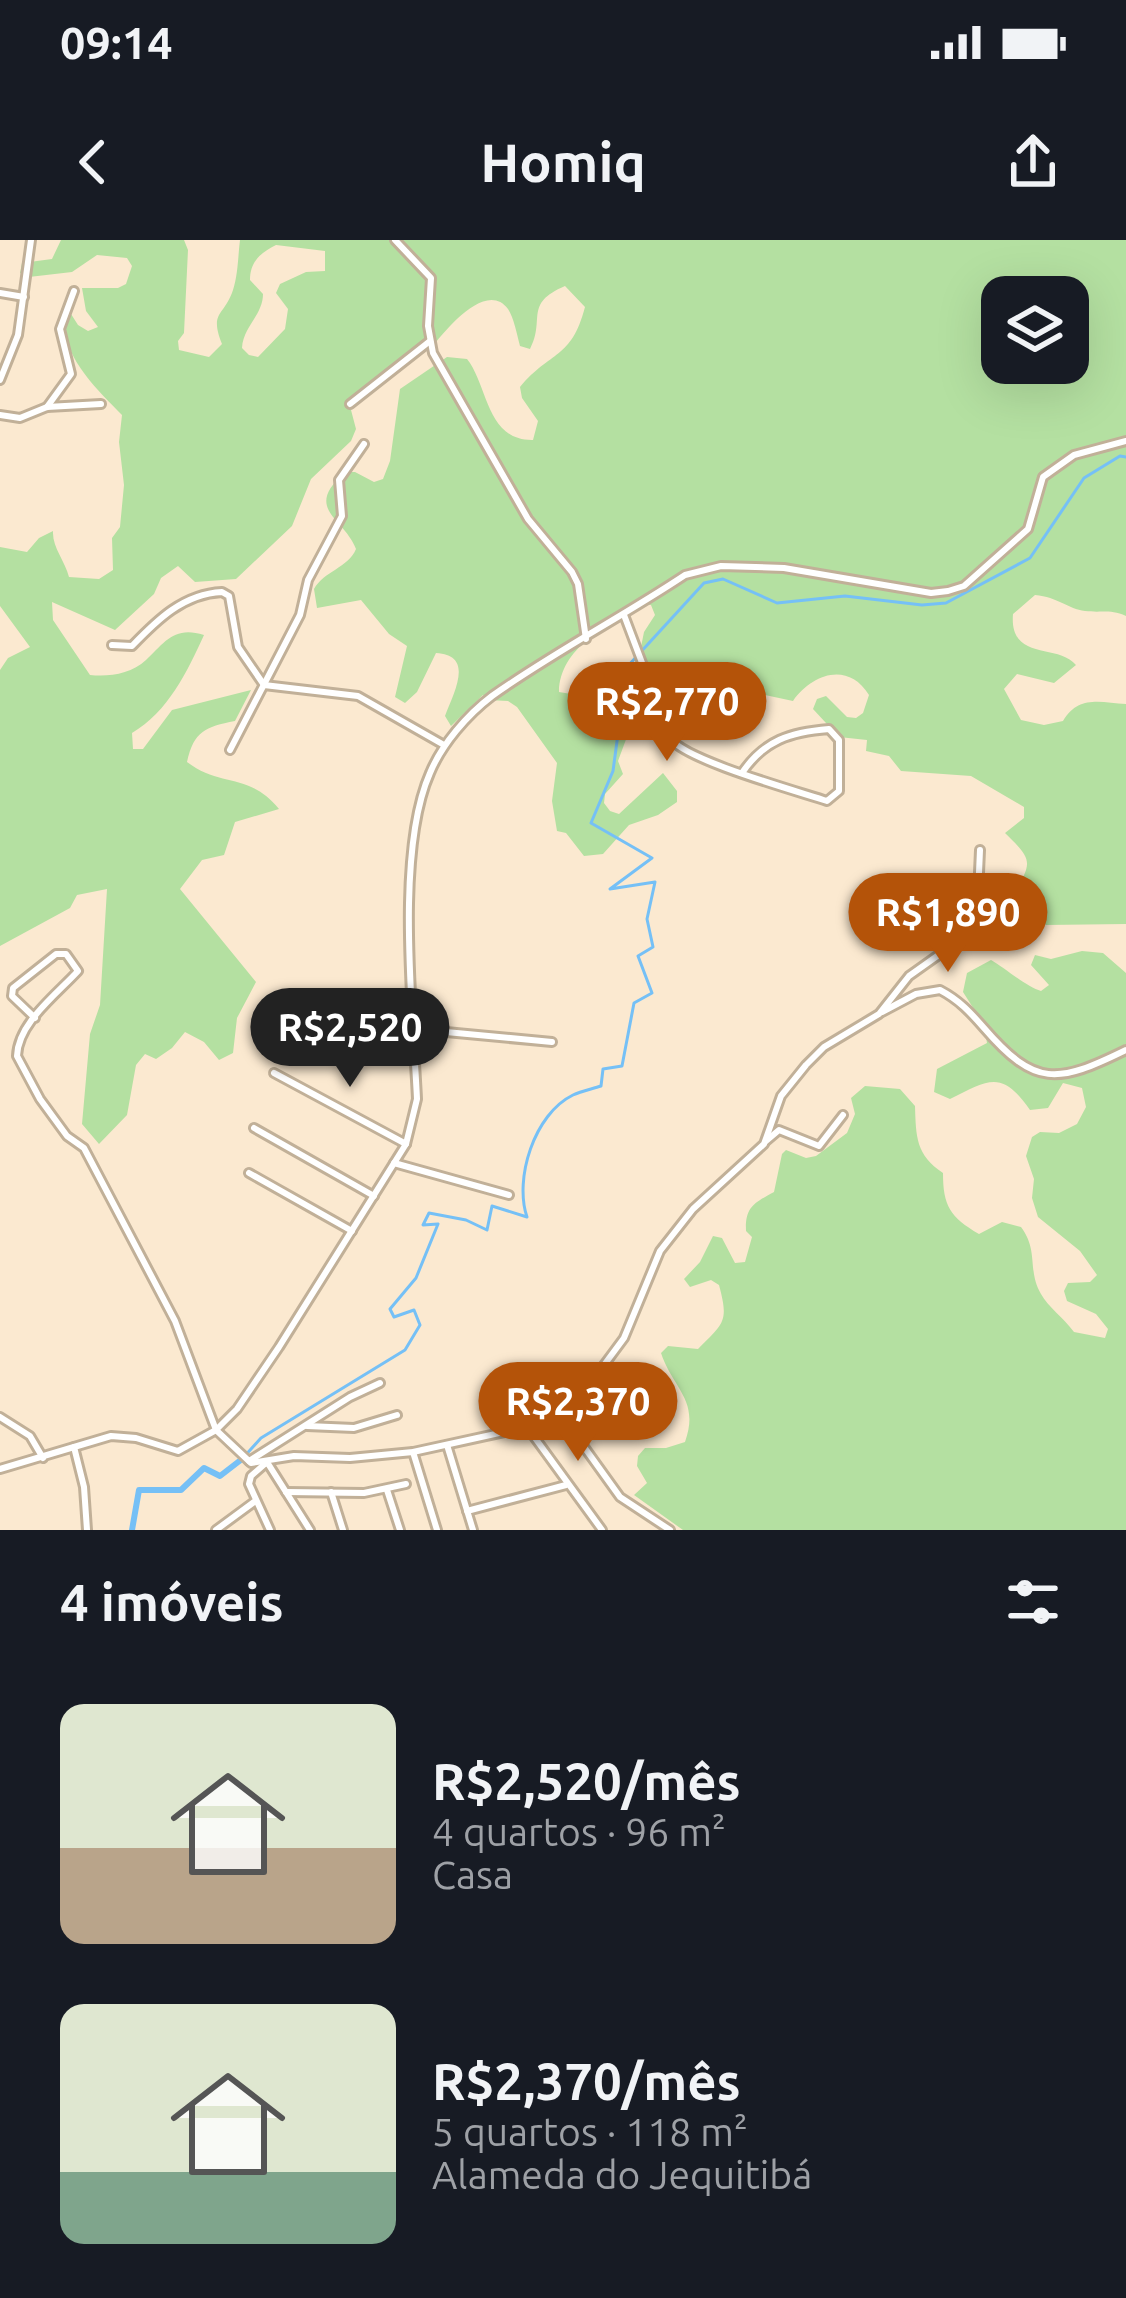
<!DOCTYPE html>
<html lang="pt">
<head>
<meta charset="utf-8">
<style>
  :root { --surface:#171b24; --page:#242831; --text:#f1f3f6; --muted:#9ea1a6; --accent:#b45309 }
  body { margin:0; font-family:Ubuntu,sans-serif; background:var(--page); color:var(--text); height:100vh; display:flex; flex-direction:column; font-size:45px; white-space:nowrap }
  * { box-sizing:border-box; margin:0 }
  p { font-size:39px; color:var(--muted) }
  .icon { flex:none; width:66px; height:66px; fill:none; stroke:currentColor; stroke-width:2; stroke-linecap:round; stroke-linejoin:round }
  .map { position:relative; height:1290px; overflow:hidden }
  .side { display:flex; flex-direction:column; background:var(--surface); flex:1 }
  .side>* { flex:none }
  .fabs { position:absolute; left:981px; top:36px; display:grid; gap:24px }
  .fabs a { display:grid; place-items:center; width:108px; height:108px; border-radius:24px; background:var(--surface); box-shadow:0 12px 48px #0002; font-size:60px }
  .price { position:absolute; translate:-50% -102px; padding:0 27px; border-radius:42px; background:var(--accent); color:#fff; font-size:39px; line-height:78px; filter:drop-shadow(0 3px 6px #0008) }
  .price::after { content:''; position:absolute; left:50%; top:72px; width:36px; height:27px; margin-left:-18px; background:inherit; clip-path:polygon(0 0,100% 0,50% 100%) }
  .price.selected { background:#222; color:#fff }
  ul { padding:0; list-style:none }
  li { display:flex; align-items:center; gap:36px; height:300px; padding:0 60px }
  li span { display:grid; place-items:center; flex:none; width:336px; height:240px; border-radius:24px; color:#555 }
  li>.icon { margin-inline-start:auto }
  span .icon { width:144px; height:144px; fill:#fffc; stroke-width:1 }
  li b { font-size:51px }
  h2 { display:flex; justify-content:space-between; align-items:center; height:144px; padding:0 60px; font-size:51px }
  .status { display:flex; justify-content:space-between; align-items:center; height:84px; padding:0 60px; background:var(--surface); direction:ltr }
  .status svg { height:33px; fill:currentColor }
  header { display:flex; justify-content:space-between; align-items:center; height:156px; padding:0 60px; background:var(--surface); font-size:54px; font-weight:700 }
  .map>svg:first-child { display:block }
  .green { fill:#b4e0a1; fill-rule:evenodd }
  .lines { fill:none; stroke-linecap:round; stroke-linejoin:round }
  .stream { stroke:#75c0f6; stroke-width:3 }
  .canal { stroke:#75c0f6; stroke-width:6 }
  .minor-casing { stroke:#c1b098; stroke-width:12 }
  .minor { stroke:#fff; stroke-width:6 }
</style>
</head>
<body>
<div class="status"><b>09:14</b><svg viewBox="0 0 49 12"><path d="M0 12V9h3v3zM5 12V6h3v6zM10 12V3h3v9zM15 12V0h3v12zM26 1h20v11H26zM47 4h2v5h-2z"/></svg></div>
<header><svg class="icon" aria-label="back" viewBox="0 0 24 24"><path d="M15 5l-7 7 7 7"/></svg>Homiq<svg class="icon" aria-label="share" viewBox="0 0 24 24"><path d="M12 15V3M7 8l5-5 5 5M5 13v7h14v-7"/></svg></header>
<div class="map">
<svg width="1126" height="1290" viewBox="0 0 1126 1290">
  <rect width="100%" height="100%" fill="#fbe9d0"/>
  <g class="green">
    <path d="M61,0h123l4,10 -4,83 -6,8 1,9 30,7 13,-13c-13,-33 2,-27 11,-54 5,-15 5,-34 7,-50h886v376c-16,-7 -25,-3 -41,-5 -17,-2 -27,-14 -50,-16l-22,19c-4,48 45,29 63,51l-22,18 -37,-9 -13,15 17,31 23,5 19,-4c15,-26 37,-19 63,-17v220l-80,1 -33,-28c18,-35 22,-35 -8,-64l19,-15v-11l-53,-31 -70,-5 -12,-15 -23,-5 1,-11 -28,-3 -26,-28 4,-10 9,-3 21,21 9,1 7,-5 6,-18c-21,-34 -57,-21 -76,6l-28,-6 -60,1 -25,-13h-7l-3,5 -34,-16 8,-40 11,-17 -4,-10 -11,-2c-33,24 -80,44 -81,89l55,9 6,-7 10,10 -2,30 -10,27 5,13 -18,20 -1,9 6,8 9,3 44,-41 14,18v11l-19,13 -29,10 -26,29 -19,2 -18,-23 -9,-2 -5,-30 5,-38 -40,-56 -9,-6 -20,-1 -5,-5 -32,31 -6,-10c9,-24 30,-61 -9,-63l-19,39 -12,11 -10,-6 12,-51 -18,-12 -28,-34 -44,8 -3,-19c10,-18 34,-21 42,-40 -13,-33 -53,-39 -11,-77h10l19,10 9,-3 7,-18 10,-72 47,-32 20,2c21,26 19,82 66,81l5,-19 -16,-23 -2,-11c31,-37 51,-27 65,-80l-20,-21c-42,18 -19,33 -35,63l-10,-3c-3,-11 -6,-28 -12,-37 -22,-30 -64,23 -76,38l-24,4c-11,26 -43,34 -57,59l5,19 -5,12 -40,38 -19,47 -56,53 -41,3 -17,-16 -17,12 -7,16 -39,36 -63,-28 1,18 37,55c19,2 41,-1 56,-15 18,-17 28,-35 58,-25 -17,37 -36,77 -72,98l1,16h10l29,-39 79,-20 -16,31c-30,6 -41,10 -48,41 34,26 62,10 92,47l-44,13 -11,33 -22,5 -22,29 76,93 -19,36 -4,35 -14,7 -15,-18 -19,-10 -13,16 -16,11 -11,-5 -9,11 -9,50 -28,29 -17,-20 8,-90 10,-29 7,-116 -30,6 -7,13 -70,38v-276l8,-12 22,-11 -30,-41v-59l27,5 12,-14 14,-7c-1,16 12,30 16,46l30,2 14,-9 -1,-32 8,-11 4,-42 -5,-43 3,-27c-25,-26 -64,-61 -56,-101h5l7,11 10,6 10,-4 -12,-16 -4,-23h36l8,-4 6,-18 -5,-8 -30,-3 -25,17 -43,5 -9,-4 2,-10 30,-4zM276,5l49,6v20l-19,1 -26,12 -4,9 12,16 -3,20 -27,28 -9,-2 -7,-7c1,-21 21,-33 21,-54l-13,-14c0,-18 10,-27 26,-35zM1002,57h66v66h-66z"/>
    <path d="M1082,711l21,2 23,20v557h-443l-49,-35 13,-12 -10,-17 1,-10 7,-8h21l19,-6c15,-42 -12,-53 -24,-89l7,-7 30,3c26,-26 31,-27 21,-64l-8,-5 -21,7 -6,-8 16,-17 13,-26 9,2 13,25 10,-1 7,-25 -6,-6c-1,-24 8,-28 28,-39l8,-38 4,-4 20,8 10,-2 31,-23 8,-19 -4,-16 14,-12 35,3 15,17c1,31 1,49 28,67 0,33 7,44 36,61l23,-12 19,5c18,24 6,43 20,67 7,13 23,24 33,38l31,6 3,-9 -12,-15 -29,-13 -3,-10 4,-8 22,-1 7,-7 -17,-24 -42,-34 -6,-19 2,-19 -8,-23 6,-19 8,-5 19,1 18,-9 9,-17 -4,-19 -19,-5 -15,25 -18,2c-28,-40 -40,-31 -80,-11l-16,-7 3,-23 50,-26 -3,-18 -21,-33 4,-19 24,-13c14,8 37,28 50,31l8,-6 -18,-20 4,-10 16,4z"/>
  </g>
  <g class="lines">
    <path class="stream" d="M242,1219l19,-21 144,-88 15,-25 -6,-15 -20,7 -4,-8 26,-31 22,-54 -15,1 6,-12 37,7 21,10 5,-24 35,11c-13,-38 7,-103 46,-122 8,-4 19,-6 28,-9l2,-17 19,-3 12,-63 18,-10 -14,-37 15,-9 -6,-28 8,-37 -45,7 42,-31 -61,-35 22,-52 14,-104 77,-84 19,-4 54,24 68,-7 77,9 24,-2 84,-45 54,-80 36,-22 6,1"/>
    <polyline class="canal" points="132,1290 139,1250 181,1250 204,1228 220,1236 242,1219"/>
    <defs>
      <g id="minor">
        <polyline points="395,0 431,38 428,86 433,113 528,279 572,332 578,344 586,399"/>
        <polyline points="0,53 24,57"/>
        <polyline points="0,140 18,95 31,0"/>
        <polyline points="350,164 430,101"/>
        <polyline points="47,167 71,134 60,89 74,51"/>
        <polyline points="0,175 20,178 47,167 101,164"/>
        <path d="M624,375l23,61 27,18c-3,15 -14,28 -4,44 14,22 127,53 157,63l12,-10v-51l-10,-11c-38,3 -65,11 -87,44"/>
        <path d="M112,405l20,1c25,-26 51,-52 90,-54l7,4 9,51 26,38 94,11 86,49"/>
        <polyline points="230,510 300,375 308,340 342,276 339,240 364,204"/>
        <path d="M882,772l34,-18 24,-4c19,10 30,22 44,38 51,59 73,56 142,22"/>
        <path d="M35,778l-23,-22 1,-8 43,-34h10l12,17c-22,24 -60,52 -61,85l23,43 27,37 17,12 91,173 41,109 35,33 43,-7 56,2 63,-6 151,-33 60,-81 36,-87 33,-42 71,-65 17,-48 25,-31 18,-18 55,-33 30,-38 62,-44 6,-14 3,-68"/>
        <polyline points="414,789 552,802"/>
        <polyline points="274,833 406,904"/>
        <polyline points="254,888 374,956"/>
        <polyline points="766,901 779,890 819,906 843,875"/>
        <polyline points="394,923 509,955"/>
        <polyline points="249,933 352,991"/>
        <polyline points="0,1177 30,1196 43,1218"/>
        <polyline points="564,1179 620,1257 670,1290"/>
        <polyline points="307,1186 354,1188 397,1175"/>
        <polyline points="527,1187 602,1290"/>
        <polyline points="447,1205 473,1290"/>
        <polyline points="74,1207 84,1247 87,1290"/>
        <polyline points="413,1212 437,1290"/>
        <polyline points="249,1221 350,1157 380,1143"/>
        <path d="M0,1229l111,-33 25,2 42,13 38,-21 21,-21 42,-62 127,-203 11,-45c-4,-87 -22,-247 13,-326 12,-29 37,-58 62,-77 62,-44 130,-79 193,-121l36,-9 63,2 147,25 17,-2 16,-5 64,-57 15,-52 31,-22 52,-14"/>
        <polyline points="387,1250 400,1290"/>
        <polyline points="286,1252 364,1253 406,1244"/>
        <polyline points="331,1252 343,1290"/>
        <polyline points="467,1271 566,1245"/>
        <polyline points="216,1290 254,1262"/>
        <polyline points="270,1290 249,1244 251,1236 267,1222 310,1290"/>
      </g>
    </defs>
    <use href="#minor" class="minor-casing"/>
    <use href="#minor" class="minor"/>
  </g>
</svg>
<div class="fabs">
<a><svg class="icon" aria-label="layers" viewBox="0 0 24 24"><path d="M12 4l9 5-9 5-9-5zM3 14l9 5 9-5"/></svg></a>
</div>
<b class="price" style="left:667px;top:524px">R$2,770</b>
<b class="price" style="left:948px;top:735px">R$1,890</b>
<b class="price selected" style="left:350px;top:850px">R$2,520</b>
<b class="price" style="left:578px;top:1224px">R$2,370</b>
</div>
<section class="side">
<h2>4 imóveis<svg class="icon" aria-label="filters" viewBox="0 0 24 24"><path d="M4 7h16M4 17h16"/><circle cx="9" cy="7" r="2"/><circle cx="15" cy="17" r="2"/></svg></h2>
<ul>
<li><span style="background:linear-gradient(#dfe7d0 60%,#b9a48a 0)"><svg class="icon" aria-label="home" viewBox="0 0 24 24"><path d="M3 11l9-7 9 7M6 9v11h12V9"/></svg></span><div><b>R$2,520/mês</b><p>4 quartos · 96 m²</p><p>Casa</p></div></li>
<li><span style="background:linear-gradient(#dfe7d0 70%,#7fa58c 0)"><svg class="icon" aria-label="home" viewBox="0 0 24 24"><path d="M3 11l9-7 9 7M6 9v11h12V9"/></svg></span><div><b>R$2,370/mês</b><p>5 quartos · 118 m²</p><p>Alameda do Jequitibá</p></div></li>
</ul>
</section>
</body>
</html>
